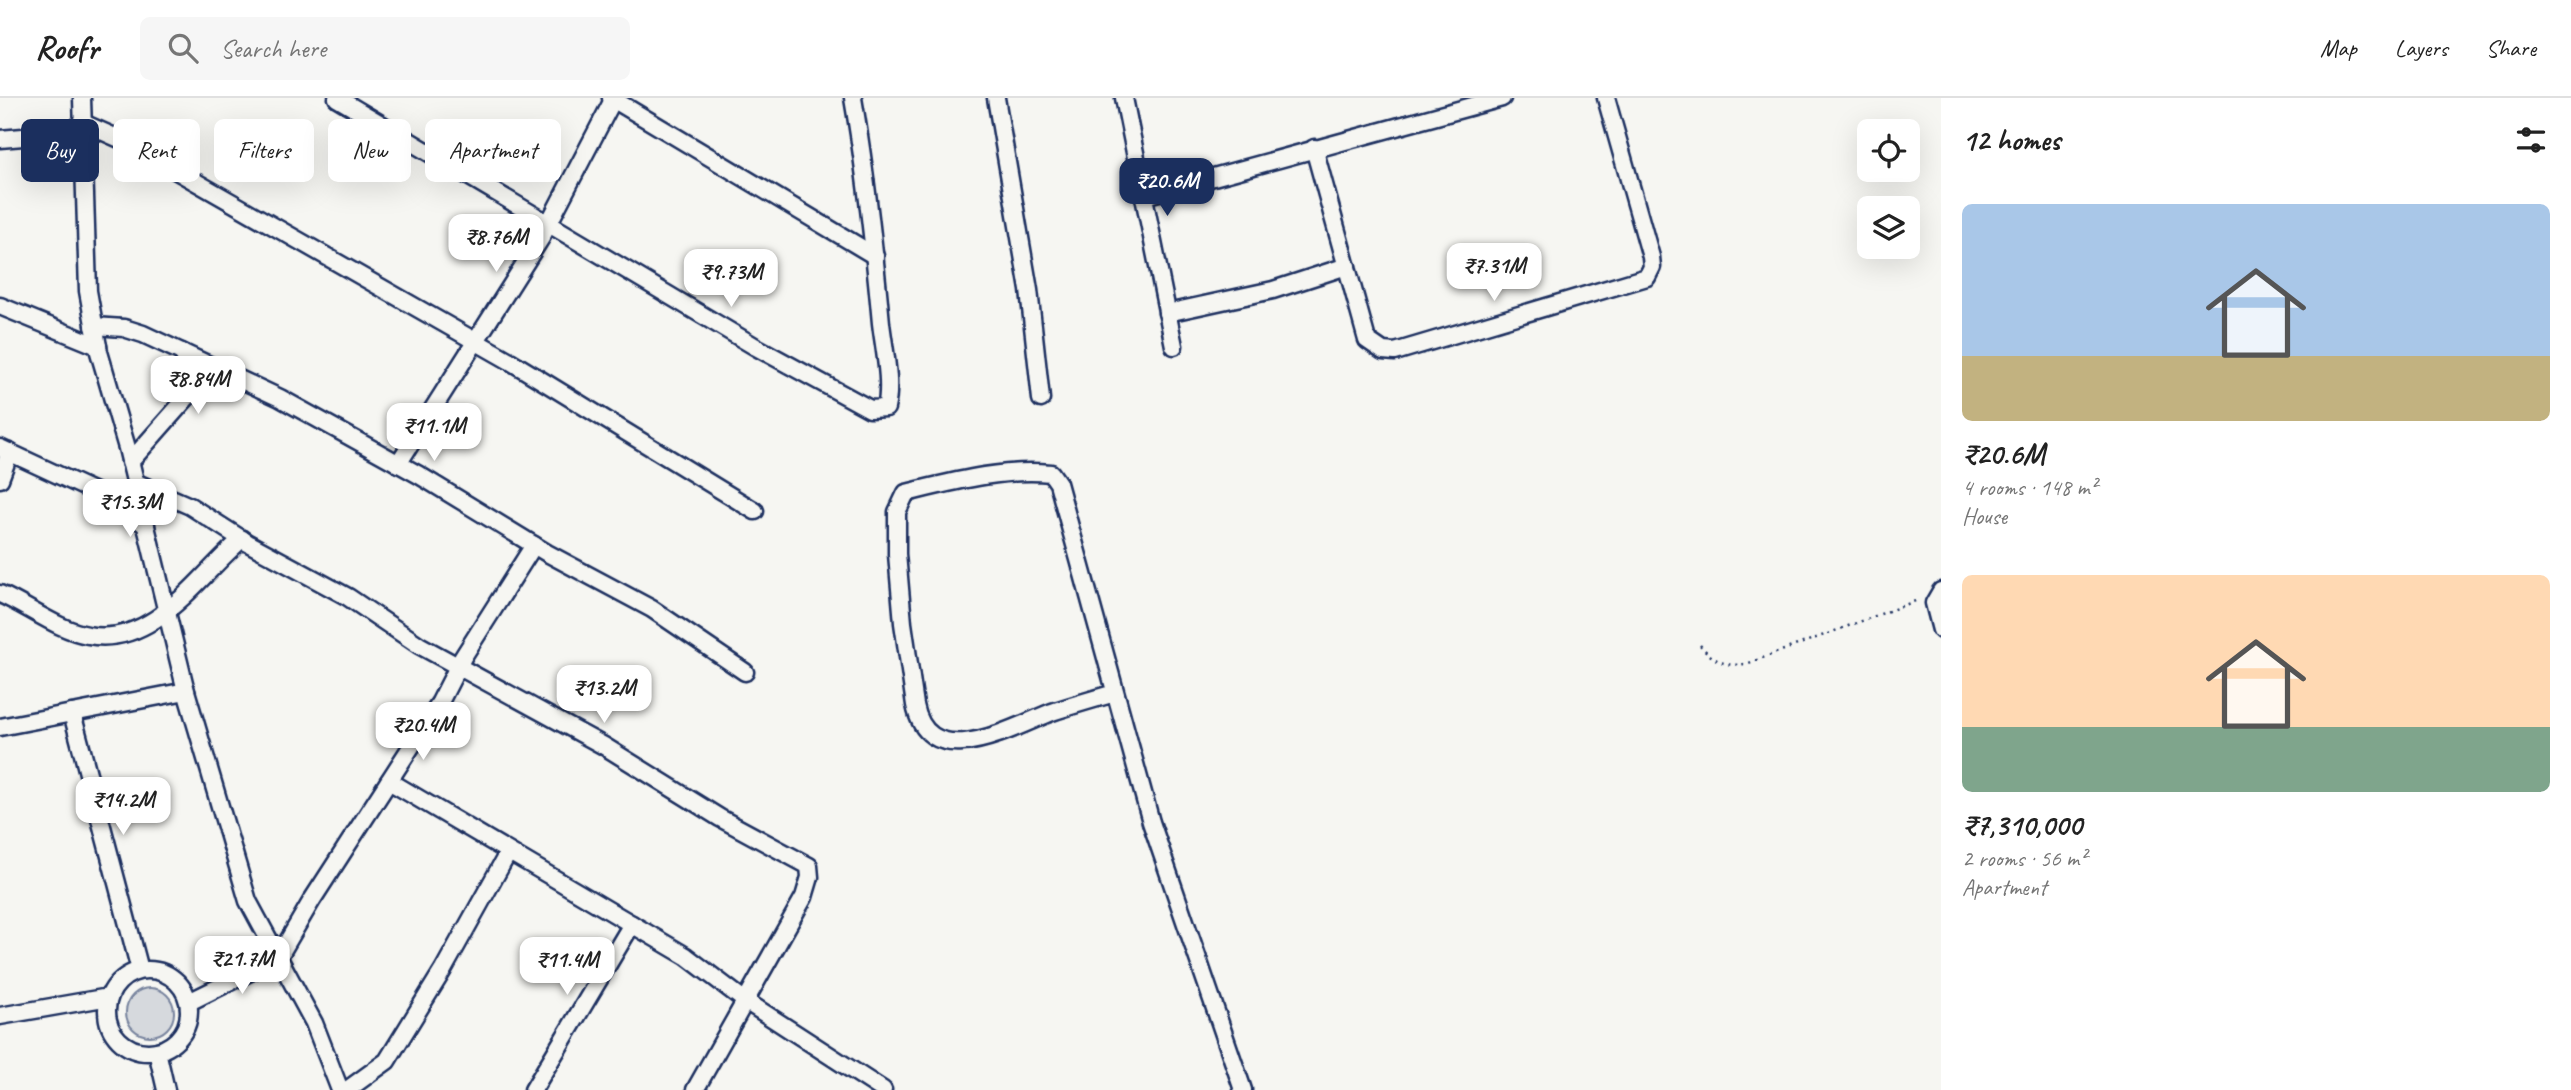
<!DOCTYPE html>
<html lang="en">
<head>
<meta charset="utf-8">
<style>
  :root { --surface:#fff; --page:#f6f6f6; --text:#222; --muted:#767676; --line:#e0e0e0; --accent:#1b2f5e }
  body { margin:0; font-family:Caveat,sans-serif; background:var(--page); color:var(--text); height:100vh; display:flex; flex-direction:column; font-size:26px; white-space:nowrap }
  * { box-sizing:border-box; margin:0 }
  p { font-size:23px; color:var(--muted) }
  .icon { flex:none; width:38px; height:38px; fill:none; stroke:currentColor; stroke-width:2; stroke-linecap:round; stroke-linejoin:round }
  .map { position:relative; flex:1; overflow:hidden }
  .details { display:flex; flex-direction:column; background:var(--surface); width:630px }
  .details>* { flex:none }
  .banner { position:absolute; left:21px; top:21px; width:665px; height:63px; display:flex; gap:14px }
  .controls { position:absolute; left:1857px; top:21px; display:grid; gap:14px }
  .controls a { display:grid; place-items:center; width:63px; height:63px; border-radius:10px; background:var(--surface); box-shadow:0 7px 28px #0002; font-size:35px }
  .price { position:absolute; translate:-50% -60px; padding:0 16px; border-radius:14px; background:#fff; color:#222; font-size:23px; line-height:46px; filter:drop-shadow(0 2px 4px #0008) }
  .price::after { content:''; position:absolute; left:50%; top:42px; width:21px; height:16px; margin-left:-10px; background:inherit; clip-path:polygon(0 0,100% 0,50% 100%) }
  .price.on { background:var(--accent); color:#fff }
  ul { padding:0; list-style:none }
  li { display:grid; align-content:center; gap:14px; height:371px; padding:0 21px }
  li span { display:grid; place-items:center; height:217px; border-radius:10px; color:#555 }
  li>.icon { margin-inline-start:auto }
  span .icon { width:126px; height:126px; fill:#fffc; stroke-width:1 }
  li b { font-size:30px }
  h2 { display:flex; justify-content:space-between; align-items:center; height:84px; padding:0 21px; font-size:30px }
  .tag { padding:0 24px; border-radius:10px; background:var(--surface); box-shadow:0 7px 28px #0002; font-size:24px; line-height:63px }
  .tag.on { background:var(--accent); color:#fff }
  header { display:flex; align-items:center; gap:42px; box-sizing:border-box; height:98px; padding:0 35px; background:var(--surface); border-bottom:2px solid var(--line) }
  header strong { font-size:33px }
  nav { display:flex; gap:38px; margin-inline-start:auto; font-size:24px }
  .search { width:490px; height:63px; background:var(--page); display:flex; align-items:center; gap:18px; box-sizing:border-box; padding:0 24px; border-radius:10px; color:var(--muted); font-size:26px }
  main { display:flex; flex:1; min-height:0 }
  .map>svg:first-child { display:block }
  .green { fill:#d6d9dd; stroke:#78849e; stroke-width:2 }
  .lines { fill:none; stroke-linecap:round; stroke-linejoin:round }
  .minor-casing { stroke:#1b2f5e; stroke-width:21 }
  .path { stroke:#1b2f5e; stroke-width:2.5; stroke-dasharray:2 5; stroke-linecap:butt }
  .minor { stroke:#f6f6f2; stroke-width:16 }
</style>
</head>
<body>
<header>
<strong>Roofr</strong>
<div class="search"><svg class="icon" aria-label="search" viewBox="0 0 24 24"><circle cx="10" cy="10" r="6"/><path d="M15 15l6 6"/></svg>Search here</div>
<nav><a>Map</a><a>Layers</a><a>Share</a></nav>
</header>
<main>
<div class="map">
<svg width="1941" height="992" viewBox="0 0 1941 992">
  <rect width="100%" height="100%" fill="#f6f6f2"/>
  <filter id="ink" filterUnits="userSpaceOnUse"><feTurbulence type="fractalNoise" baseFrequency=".0143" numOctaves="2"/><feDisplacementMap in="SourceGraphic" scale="14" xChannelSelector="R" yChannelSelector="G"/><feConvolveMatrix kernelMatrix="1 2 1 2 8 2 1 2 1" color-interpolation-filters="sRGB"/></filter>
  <g filter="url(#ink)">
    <circle class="green" cx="150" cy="914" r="24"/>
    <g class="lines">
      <defs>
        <g id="minor">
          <polyline points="82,0 88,193 99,254 127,350 186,593 248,803 314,925 340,992"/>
          <path d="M337,0l419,249 114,62 16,-1c6,-26 -2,-59 -5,-85 -7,-76 -15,-150 -28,-225"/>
          <polyline points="611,0 875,158"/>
          <polyline points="996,0 1029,192 1041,301"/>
          <polyline points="1124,0 1174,248"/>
          <polyline points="81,24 124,43 510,263 755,413"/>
          <polyline points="0,41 81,34"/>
          <polyline points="1314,50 1367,242 1383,253 1395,254 1647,179 1652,169 1651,159 1606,0"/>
          <polyline points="1144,98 1502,0"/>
          <polyline points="0,208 98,248"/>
          <polyline points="1167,215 1273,192 1347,168"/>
          <polyline points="94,228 124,230 143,236 280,300 419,377 547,455 652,511 745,574"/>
          <polyline points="0,350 97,395 146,427"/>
          <path d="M130,364l60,-68c6,-14 -1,-29 -8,-42"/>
          <polyline points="398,366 541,140 614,0"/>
          <polyline points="0,381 10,354"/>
          <polyline points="135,384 190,408 248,445 348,499 419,547 604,648 720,720 809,768 810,779 804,799 695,992"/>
          <polyline points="1941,493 1934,505 1941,532"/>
          <path d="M0,496c28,12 58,36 88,41 66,13 111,-60 154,-96"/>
          <path d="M1115,595c-21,6 -42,12 -63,19 -41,16 -123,63 -137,-7l-12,-82 -6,-69v-42l9,-19c46,-11 97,-25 145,-20l7,10 93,339 92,268"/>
          <polyline points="72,615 140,872"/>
          <polyline points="0,629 186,593"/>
          <polyline points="389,683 686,858 744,902 883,992"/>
          <circle cx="148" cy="913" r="41"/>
          <polyline points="189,904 278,860 312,802 440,604 463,559 534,447"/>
          <polyline points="0,918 109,899"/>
          <polyline points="157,953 166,992"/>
          <polyline points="347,992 387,963 443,872 508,755"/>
          <polyline points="533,992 632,826"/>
        </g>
      </defs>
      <use href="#minor" class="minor-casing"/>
      <path class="path" d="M1700,547c15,17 26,23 49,18l169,-63"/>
      <use href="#minor" class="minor"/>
    </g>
  </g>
</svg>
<div class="controls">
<a><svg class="icon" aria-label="locate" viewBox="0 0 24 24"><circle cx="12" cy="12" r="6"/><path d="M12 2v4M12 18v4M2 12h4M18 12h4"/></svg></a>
<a><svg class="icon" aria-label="layers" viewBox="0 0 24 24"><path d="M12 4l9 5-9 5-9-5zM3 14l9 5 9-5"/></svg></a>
</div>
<b class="price on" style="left:1167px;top:120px">₹20.6M</b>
<b class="price" style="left:496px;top:176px">₹8.76M</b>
<b class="price" style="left:1494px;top:205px">₹7.31M</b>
<b class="price" style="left:731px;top:211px">₹9.73M</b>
<b class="price" style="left:198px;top:318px">₹8.84M</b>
<b class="price" style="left:434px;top:365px">₹11.1M</b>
<b class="price" style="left:130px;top:441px">₹15.3M</b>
<b class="price" style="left:604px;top:627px">₹13.2M</b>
<b class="price" style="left:423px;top:664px">₹20.4M</b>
<b class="price" style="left:123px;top:739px">₹14.2M</b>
<b class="price" style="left:242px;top:898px">₹21.7M</b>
<b class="price" style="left:567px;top:899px">₹11.4M</b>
<div class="banner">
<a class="tag on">Buy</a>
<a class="tag">Rent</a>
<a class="tag">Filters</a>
<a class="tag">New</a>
<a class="tag">Apartment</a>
</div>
</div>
<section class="details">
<h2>12 homes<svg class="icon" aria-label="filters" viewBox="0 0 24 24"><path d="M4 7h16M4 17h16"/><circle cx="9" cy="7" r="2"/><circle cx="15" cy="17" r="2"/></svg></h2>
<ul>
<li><span style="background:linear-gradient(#a9c7e8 70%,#c2b280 0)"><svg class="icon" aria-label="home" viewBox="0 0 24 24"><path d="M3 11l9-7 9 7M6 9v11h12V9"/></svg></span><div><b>₹20.6M</b><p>4 rooms · 148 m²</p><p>House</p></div></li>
<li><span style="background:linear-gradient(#ffd9b3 70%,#7fa58c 0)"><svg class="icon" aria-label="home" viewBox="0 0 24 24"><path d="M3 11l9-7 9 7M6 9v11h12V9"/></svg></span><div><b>₹7,310,000</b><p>2 rooms · 56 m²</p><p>Apartment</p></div></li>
</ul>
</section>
</main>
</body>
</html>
